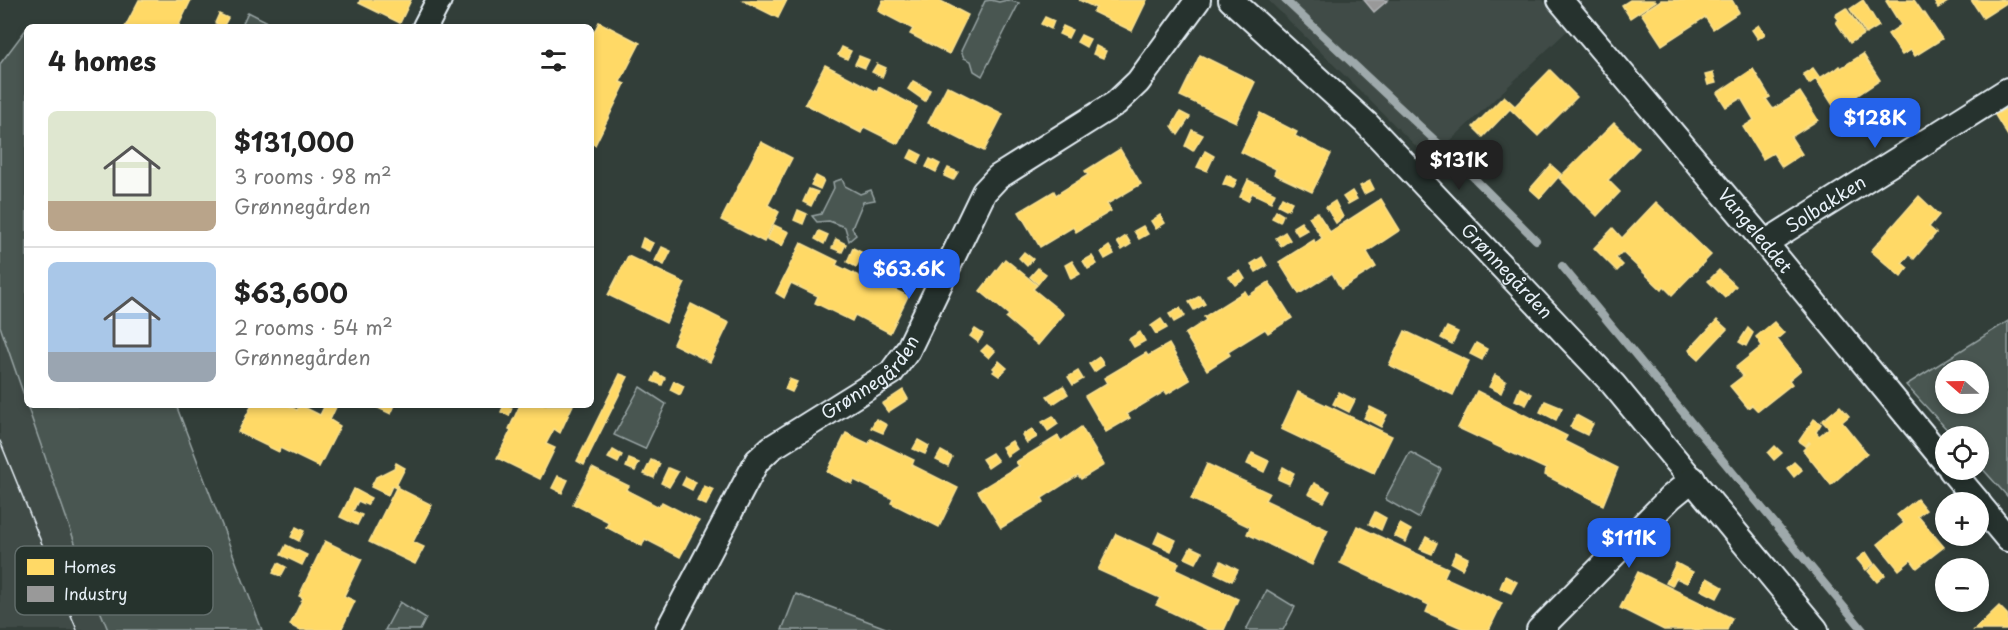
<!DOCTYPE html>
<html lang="en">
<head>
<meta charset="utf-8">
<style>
  :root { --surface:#fff; --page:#f6f6f6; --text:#222; --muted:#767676; --line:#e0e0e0; --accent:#2563eb }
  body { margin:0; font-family:"Playpen Sans",sans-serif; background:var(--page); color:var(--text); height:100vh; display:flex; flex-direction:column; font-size:22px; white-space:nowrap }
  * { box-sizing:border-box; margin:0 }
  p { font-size:20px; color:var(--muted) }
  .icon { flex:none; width:33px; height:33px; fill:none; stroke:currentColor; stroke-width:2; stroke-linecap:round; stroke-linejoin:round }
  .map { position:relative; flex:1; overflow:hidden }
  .sheet { position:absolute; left:24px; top:24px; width:570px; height:384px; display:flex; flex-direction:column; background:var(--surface); border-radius:9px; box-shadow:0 3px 9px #0003 }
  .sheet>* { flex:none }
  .needle { width:39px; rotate:290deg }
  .buttons { position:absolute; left:1935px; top:360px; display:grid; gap:12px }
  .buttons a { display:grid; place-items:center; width:54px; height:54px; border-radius:50%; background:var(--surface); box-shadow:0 3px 9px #0003; font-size:30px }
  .price { position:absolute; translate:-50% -51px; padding:0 14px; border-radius:12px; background:var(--accent); color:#fff; font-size:20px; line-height:39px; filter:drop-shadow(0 2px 3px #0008) }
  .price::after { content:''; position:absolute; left:50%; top:36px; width:18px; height:14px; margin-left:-9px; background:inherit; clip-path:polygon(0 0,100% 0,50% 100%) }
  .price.current { background:#222; color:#fff }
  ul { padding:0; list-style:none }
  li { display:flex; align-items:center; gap:18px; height:150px; padding:0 24px }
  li+li { border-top:2px solid var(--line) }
  li span { display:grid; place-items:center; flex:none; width:168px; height:120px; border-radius:9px; color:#555 }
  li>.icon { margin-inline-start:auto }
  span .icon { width:72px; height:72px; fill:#fffc; stroke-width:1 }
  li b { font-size:26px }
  h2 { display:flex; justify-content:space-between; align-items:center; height:72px; padding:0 24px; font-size:26px }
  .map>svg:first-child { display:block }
  .built { fill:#3f4b46 }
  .green { fill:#495651; stroke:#98a4a4; stroke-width:1.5; fill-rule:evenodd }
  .homes { fill:#ffd966; stroke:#f8e092; stroke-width:1.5 }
  .industry { fill:#999; stroke:#b1b3b6; stroke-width:1.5 }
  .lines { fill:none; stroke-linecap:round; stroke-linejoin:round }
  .stream { stroke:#9ea9ab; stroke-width:8 }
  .minor-casing { stroke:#e8f1f8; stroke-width:28 }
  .minor { stroke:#26332d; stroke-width:24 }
  .tram { stroke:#e8f1f8; stroke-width:1.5 }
  .labels { text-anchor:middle; stroke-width:6; stroke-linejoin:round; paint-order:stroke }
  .street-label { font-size:18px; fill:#e8f1f8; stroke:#26332d }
  .key { fill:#26332d; stroke:#606c6a; stroke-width:1.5 }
  .key-label { font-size:16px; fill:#e8f1f8 }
</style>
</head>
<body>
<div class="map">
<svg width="2008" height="630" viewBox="0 0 2008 630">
  <rect width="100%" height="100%" fill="#323e39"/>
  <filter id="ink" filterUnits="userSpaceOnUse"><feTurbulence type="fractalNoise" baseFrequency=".0167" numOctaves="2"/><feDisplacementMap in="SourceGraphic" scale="12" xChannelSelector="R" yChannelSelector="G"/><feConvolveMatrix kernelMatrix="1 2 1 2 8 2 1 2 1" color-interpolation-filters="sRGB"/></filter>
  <g filter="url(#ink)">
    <g class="built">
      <polygon points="1268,0 1543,0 1567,31 1430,160"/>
      <polygon points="0,326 90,586 108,630 0,630"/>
    </g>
    <g class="green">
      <polygon points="991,0 999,2 1007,0 1019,3 982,76 974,71 971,61 964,58 961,51 985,1"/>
      <polygon points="248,12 266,21 263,27 241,27"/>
      <polygon points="27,28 27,404 0,326 0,64"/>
      <polygon points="842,179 845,186 860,194 871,190 875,200 863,202 852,228 856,235 849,241 845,227 829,221 817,222 812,216 821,214 834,188 833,182"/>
      <path d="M2008,321v176l-29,-32 -1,-29h-25l-47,-51zM1946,370h32v34h-32z"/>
      <polygon points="640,387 666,404 645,449 614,435"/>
      <polygon points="27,405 176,405 262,630 108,630 90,586"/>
      <polygon points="1410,452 1441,469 1418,518 1385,499"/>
      <polygon points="1267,590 1295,607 1283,630 1246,630"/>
      <polygon points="796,594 891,630 782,630"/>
      <polygon points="400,602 426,618 420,630 385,630"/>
    </g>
    <g class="homes">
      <polygon points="139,0 191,0 178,27 125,27"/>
      <polygon points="360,0 411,0 400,23 359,3"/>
      <polygon points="742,0 787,0 778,18"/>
      <polygon points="883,0 939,0 968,15 949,54 910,34 913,29 878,11"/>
      <polygon points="1079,0 1147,0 1132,31 1093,12 1096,8"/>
      <polygon points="1630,0 1655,0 1656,1 1630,18 1622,5"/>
      <polygon points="1661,0 1732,0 1739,12 1713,29 1705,17 1662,45 1641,13"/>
      <polygon points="1863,0 1879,26 1866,34 1850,9"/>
      <polygon points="1887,0 1914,0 1923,13 1924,12 1942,39 1915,56 1911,50 1902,55 1888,34 1901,25 1886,1"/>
      <polygon points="1933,0 1951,0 1938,8"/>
      <polygon points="1971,0 2008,0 2008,2 1983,18"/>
      <polygon points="1846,8 1864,34 1850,43 1836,22 1839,20 1835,15"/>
      <polygon points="219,14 228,18 223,27 215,23"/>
      <polygon points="1045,17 1054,21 1051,29 1041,24"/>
      <polygon points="599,22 640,43 620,82 625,84 595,145 591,143 591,38"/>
      <polygon points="1759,25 1765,34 1758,39 1752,30"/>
      <polygon points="1063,26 1072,30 1068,38 1059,34"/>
      <polygon points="1081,35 1090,39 1086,47 1077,42"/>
      <polygon points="1096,46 1106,51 1103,58 1093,54"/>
      <polygon points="842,47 851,51 847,59 838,55"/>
      <polygon points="1863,54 1880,80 1836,110 1816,79 1809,84 1803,74 1813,68 1820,78 1834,69 1835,70 1840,66 1841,68"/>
      <polygon points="1200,55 1255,82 1236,122 1180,96"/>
      <polygon points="859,56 869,60 865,68 855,64"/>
      <polygon points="877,64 886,68 882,77 872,72"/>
      <polygon points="825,65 877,92 879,87 917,107 898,144 864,127 861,133 805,104"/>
      <polygon points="1753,69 1770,97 1766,99 1773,109 1800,92 1818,120 1791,137 1802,154 1782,167 1773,153 1763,159 1743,127 1754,120 1741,98 1726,107 1717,93"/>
      <polygon points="1550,70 1577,97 1538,136 1510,109 1483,137 1473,127 1504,96 1515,106"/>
      <polygon points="1713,73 1716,83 1708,85 1705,75"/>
      <polygon points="913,81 930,90 925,101 908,89"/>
      <polygon points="947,86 1003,114 984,151 928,123"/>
      <polygon points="2005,109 2008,114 2008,136 1995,115"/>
      <polygon points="1180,112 1190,117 1178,135 1172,126"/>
      <polygon points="1260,113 1297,132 1295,136 1331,154 1312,192 1274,174 1276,169 1241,152"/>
      <polygon points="1614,123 1639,148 1608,180 1620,192 1597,216 1559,178"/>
      <polygon points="1192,130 1203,135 1193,151 1185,146"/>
      <polygon points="761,142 792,158 768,205 779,212 764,242 721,220"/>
      <polygon points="1120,149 1141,184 1107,204 1111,211 1076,232 1073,227 1040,247 1019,212 1054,191 1056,195 1088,175 1085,171"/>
      <polygon points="912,150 922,155 918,163 908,158"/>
      <polygon points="1205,151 1214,156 1207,171 1197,167"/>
      <polygon points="930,159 940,164 936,172 926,167"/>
      <polygon points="1551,165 1561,174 1540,198 1530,189"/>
      <polygon points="948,168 958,172 953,180 944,176"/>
      <polygon points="1227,175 1237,180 1233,188 1223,184"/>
      <polygon points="816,176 824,180 820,189 811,185"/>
      <polygon points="1248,180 1275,193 1271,202 1252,193 1248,201 1240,197"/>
      <polygon points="1370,181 1374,189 1364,194 1360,186"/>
      <polygon points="809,189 818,192 811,206 803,202"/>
      <polygon points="1352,191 1357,199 1348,204 1343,197"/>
      <polygon points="1919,196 1939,215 1929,227 1936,233 1914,259 1909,255 1902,263 1908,268 1901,277 1871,251"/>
      <polygon points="1282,197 1292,202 1288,210 1278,205"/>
      <polygon points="1381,199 1400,230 1367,252 1376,267 1341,289 1332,273 1299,294 1279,262 1314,240 1315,243 1322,238 1309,217 1317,212 1330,232"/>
      <polygon points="1335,201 1343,217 1336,223 1326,207"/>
      <polygon points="1656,202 1711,255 1672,295 1664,287 1662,290 1622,252 1616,258 1623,265 1617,271 1594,248 1613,228 1622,238"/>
      <polygon points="798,210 807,214 803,224 794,220"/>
      <polygon points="1276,211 1283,215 1280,222 1272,218"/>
      <polygon points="1160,215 1165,223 1156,229 1151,221"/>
      <polygon points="1301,222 1307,230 1298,235 1293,227"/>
      <polygon points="774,225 789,232 782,246 767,239"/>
      <polygon points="1143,226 1148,234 1139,239 1134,231"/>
      <polygon points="819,231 828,235 824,244 815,239"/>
      <polygon points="1285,232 1290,240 1281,246 1276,238"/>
      <polygon points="1126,236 1131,244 1122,250 1117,242"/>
      <polygon points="643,238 653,243 649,251 640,247"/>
      <polygon points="836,239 846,244 842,252 832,248"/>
      <polygon points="801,243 838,261 836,265 869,281 870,278 908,296 890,333 855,315 852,321 815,303 818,296 791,283 784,298 776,293"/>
      <polygon points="1109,246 1114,254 1105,259 1101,252"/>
      <polygon points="662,247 671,251 664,265 655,261"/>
      <polygon points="853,248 863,253 856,267 847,262"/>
      <polygon points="1024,252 1033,259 1027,266 1019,258"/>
      <polygon points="628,256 685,283 666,323 608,295"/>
      <polygon points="1092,256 1097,264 1088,269 1083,261"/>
      <polygon points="871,257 881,262 877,270 867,265"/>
      <polygon points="1262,257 1267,266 1256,272 1251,264"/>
      <polygon points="1005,259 1037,285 1033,289 1064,314 1038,345 1006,318 1009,315 980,291"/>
      <polygon points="1072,261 1080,274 1071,279 1065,265"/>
      <polygon points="888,265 898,270 894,278 884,274"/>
      <polygon points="1038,268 1046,274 1038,284 1030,277"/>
      <polygon points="1719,270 1736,286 1725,298 1708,281"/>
      <polygon points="1240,271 1245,279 1235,285 1229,277"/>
      <polygon points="907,274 916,279 912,287 903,283"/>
      <polygon points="1269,282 1292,318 1268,333 1265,329 1228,352 1230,355 1207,370 1185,334 1206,320 1204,317 1245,291 1248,296"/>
      <polygon points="1200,296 1205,304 1194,310 1189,302"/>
      <polygon points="691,304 729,323 710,362 673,344"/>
      <polygon points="1180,308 1185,316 1174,322 1169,314"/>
      <polygon points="1161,319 1167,328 1156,334 1151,326"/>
      <polygon points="1717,320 1727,329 1699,359 1689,350"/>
      <polygon points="1774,322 1784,333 1777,339 1801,370 1789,380 1792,384 1758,411 1752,405 1748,408 1730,386 1743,376 1736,367 1762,346 1756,337"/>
      <polygon points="1447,327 1458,332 1452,344 1441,338"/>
      <polygon points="1748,328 1753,333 1746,346 1739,342"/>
      <polygon points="975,329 983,334 978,342 970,336"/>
      <polygon points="1405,331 1469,361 1453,395 1389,365"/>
      <polygon points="1140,332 1145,341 1134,347 1129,339"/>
      <polygon points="1476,343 1487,349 1482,360 1470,354"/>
      <polygon points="1169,344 1190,380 1167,394 1165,391 1127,414 1130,418 1106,432 1085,396 1107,383 1104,378 1146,353 1148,356"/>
      <polygon points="987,345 995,351 989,358 981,351"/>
      <polygon points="1099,357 1104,365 1094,372 1089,364"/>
      <polygon points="999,361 1007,368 999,376 993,372 995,370 993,368"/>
      <polygon points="1078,371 1083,379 1073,385 1068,377"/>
      <polygon points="656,373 665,378 662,385 652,381"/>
      <polygon points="620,374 628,377 584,465 577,461"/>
      <polygon points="1495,375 1506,381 1501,393 1489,387"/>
      <polygon points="789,379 797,382 792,392 785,389"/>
      <polygon points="674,381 684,386 680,395 670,390"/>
      <polygon points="1063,386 1068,394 1053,404 1047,396"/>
      <polygon points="1520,388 1532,394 1526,405 1515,400"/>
      <polygon points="903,390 908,399 888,412 882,404"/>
      <polygon points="1477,391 1567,436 1564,441 1618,468 1603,505 1545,475 1546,469 1458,428"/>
      <polygon points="1298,392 1392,436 1374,473 1281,429"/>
      <polygon points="1339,392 1355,400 1349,412 1333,404"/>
      <polygon points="1545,401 1562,408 1556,420 1540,412"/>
      <polygon points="252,405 287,405 297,410 300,405 320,415 325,405 337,405 330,420 340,426 319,467 280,448 279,452 238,432"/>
      <polygon points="372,405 395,405 391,414"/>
      <polygon points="504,405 512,408 509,416 501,412"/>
      <polygon points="520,405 573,405 560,433 554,429 546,444 555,448 540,479 497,458 511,430 509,429"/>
      <polygon points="1840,406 1849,416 1842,422 1867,453 1831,485 1803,450 1810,443 1809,442 1806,446 1799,441 1814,419 1821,424 1816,432 1819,436 1829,428 1822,421"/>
      <polygon points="1370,407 1387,415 1381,427 1364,418"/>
      <polygon points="1576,415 1593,424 1587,435 1570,427"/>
      <polygon points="1053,416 1058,424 1048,431 1042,422"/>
      <polygon points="876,419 887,425 883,433 871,428"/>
      <polygon points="1081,427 1104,465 1081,479 1078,475 1042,498 1044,502 1001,528 978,491 1019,466 1016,462 1058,436 1061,441"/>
      <polygon points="1032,429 1037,437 1027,443 1022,435"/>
      <polygon points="846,433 869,444 871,439 914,460 912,465 958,488 939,527 891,503 893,499 854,480 852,484 827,472"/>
      <polygon points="918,440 929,446 925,454 913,449"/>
      <polygon points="1012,441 1017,449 1007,456 1002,447"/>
      <polygon points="1775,446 1782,453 1774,460 1768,453"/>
      <polygon points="613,450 622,455 618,463 608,458"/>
      <polygon points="941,451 952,457 948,466 936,460"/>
      <polygon points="992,453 998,461 988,468 982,459"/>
      <polygon points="1252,453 1269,461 1264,472 1247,464"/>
      <polygon points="629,459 639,463 635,471 626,467"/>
      <polygon points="651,460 660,464 654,478 644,474"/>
      <polygon points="1794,462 1802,470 1794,477 1787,468"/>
      <polygon points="396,463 405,468 397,484 398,488 432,505 413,542 424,547 415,564 369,542 396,488 392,486 388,495 371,487 376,477 394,468"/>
      <polygon points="1207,464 1269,493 1265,500 1328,530 1312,565 1247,534 1250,527 1191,499"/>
      <polygon points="1283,467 1294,473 1289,484 1278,479"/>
      <polygon points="592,468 629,486 626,490 659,507 662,502 699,521 680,557 645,539 642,546 606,527 609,522 573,504"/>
      <polygon points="668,468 678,472 669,487 661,483"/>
      <polygon points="558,476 568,480 562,493 552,488"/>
      <polygon points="686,477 696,482 692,490 682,485"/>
      <polygon points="1314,483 1330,491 1324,502 1308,494"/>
      <polygon points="704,486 714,490 706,505 697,501"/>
      <polygon points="354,489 371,498 367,505 358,501 353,511 362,515 357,525 340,517"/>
      <polygon points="1917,499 1926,510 1918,516 1944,547 1917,568 1911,560 1899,570 1878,544 1904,523 1897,515"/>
      <polygon points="1375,512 1386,518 1381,530 1369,524"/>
      <polygon points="1400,524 1411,530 1406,542 1394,536"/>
      <polygon points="1357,526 1448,568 1444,577 1502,603 1489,630 1466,630 1426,612 1429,605 1340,563"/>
      <polygon points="296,527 304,531 299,541 291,537"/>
      <polygon points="1159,532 1176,540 1171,551 1154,543"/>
      <polygon points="1116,534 1179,563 1176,570 1238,599 1224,630 1208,630 1156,605 1160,598 1098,570"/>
      <polygon points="1426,537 1437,543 1432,554 1420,549"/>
      <polygon points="325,541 362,559 344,596 355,601 341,630 299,630 290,625 303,598 299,596"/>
      <polygon points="286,545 307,555 302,565 281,555"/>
      <polygon points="1191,547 1202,552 1196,563 1185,558"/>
      <polygon points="1456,552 1468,558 1462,569 1451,563"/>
      <polygon points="1866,552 1874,564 1866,570 1857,559"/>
      <polygon points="1221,561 1238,570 1232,581 1215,573"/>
      <polygon points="278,563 286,567 281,576 273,573"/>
      <polygon points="1676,563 1693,572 1687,583 1676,578 1672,586 1666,583"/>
      <polygon points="1876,564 1885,575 1877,582 1868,571"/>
      <polygon points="1638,572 1732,618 1727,630 1664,630 1620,608"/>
      <polygon points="1505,576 1517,582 1511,593 1500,588"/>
      <polygon points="1707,578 1723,587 1717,598 1701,590"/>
      <polygon points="1999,606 2008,615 2008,630 1974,630"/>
    </g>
    <polygon class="industry" points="1364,0 1388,0 1374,12"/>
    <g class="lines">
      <g class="stream">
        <polyline points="1285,0 1457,161 1536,240"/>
        <polyline points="1562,266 1863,630"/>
      </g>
      <defs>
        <g id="minor">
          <path id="s1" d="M1231,0l135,123 247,261 203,246"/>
          <path id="s2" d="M1560,0l205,243 181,220"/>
          <polyline points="425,27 439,0"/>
          <path id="s3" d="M1765,243l243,-153"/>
          <polyline points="1951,470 1978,502"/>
          <polyline points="1978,503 2008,539"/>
          <path id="s4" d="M668,630l89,-169 14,-13 120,-75 17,-23 76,-158 14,-15 118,-74 22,-21 60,-82"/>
          <polyline points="1539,630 1671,497 1693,479"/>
        </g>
      </defs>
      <use href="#minor" class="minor-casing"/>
      <use href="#minor" class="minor"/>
      <polyline class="tram" points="0,441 77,630"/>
    </g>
  </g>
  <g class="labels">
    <g class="street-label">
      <text dy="6" stroke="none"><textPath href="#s3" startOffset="72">Solbakken</textPath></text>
      <text dy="6" stroke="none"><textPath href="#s2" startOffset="302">Vangeleddet</textPath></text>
      <text dy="6" stroke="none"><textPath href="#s1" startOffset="387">Grønnegården</textPath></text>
      <text dy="6" stroke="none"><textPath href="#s4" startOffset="333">Grønnegården</textPath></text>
    </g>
  </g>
  <rect x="15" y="546" width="198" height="69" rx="9" class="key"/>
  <rect x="27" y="559" width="27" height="16" fill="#ffd966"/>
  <rect x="27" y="586" width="27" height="16" fill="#999"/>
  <g class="key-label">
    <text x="64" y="573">Homes</text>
    <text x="64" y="600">Industry</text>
  </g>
</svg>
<div class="buttons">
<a><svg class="needle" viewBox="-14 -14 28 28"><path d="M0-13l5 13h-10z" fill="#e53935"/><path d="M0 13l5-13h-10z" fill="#767676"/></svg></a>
<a><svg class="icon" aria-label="locate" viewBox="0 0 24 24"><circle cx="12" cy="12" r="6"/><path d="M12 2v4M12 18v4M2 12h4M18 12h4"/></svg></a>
<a>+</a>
<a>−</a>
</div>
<b class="price" style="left:1875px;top:149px">$128K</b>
<b class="price current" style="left:1459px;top:191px">$131K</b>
<b class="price" style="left:909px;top:300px">$63.6K</b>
<b class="price" style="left:1629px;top:569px">$111K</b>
<section class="sheet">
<h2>4 homes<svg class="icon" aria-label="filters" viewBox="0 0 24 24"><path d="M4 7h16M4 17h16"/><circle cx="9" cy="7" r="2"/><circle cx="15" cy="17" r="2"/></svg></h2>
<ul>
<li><span style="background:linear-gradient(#dfe7d0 75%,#b9a48a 0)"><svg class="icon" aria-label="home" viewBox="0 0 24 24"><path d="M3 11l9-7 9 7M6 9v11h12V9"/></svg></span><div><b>$131,000</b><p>3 rooms · 98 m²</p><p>Grønnegården</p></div></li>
<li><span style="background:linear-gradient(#a9c7e8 75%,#9aa5b1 0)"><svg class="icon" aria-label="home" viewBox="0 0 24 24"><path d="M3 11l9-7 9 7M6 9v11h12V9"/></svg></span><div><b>$63,600</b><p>2 rooms · 54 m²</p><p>Grønnegården</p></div></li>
</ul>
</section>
</div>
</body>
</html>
